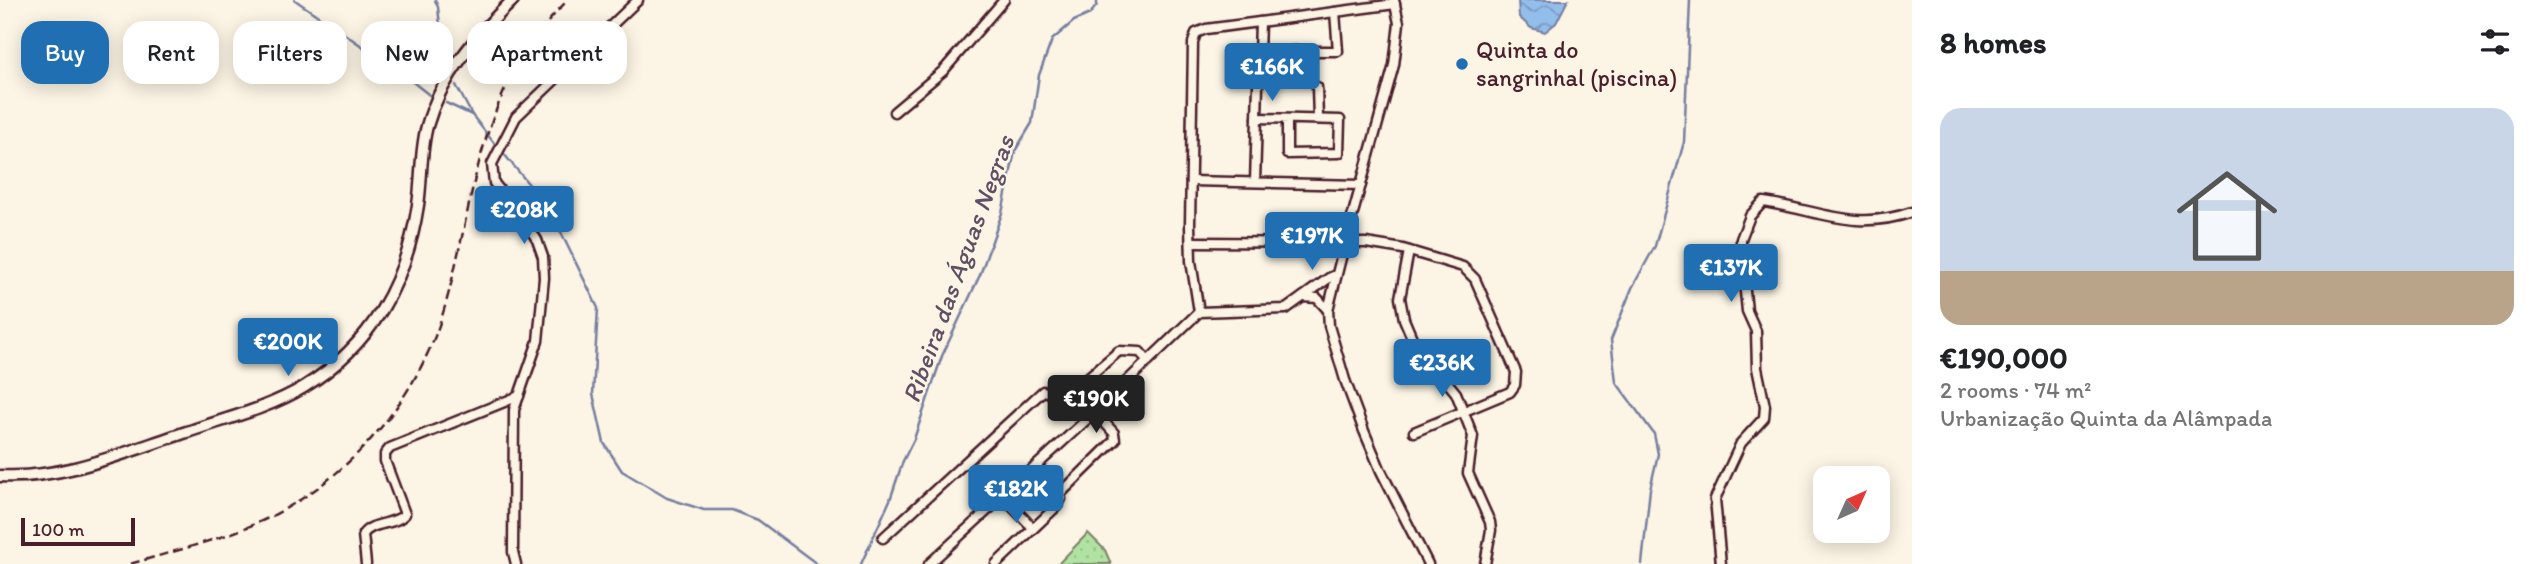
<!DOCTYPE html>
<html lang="en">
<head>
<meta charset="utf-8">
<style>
  :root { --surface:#fff; --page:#f6f6f6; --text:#202124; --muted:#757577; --line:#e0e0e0; --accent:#1f6fb2 }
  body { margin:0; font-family:Itim,sans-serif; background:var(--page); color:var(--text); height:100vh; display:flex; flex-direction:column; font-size:26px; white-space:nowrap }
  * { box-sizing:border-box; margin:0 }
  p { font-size:23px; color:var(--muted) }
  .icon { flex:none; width:38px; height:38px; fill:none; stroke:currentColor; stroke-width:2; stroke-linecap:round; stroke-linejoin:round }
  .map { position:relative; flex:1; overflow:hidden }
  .details { display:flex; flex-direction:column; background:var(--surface); width:630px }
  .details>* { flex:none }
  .top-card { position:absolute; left:21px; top:21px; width:665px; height:63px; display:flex; gap:14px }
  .needle { width:46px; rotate:45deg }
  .controls { position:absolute; left:1813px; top:466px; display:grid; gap:14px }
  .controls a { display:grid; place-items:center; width:77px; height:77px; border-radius:14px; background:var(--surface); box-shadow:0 4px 18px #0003; font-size:35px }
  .scale { position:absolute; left:21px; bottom:18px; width:114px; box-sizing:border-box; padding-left:7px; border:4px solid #4a1f2b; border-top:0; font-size:19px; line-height:24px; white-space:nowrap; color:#4a1f2b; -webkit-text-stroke:5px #fcf5e5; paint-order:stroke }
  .price { position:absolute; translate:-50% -60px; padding:0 16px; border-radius:7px; background:var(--accent); color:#fff; font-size:23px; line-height:46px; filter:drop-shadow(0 2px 4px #0008) }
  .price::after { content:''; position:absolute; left:50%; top:42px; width:21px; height:16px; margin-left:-10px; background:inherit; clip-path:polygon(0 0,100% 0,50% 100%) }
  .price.current { background:#222; color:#fff }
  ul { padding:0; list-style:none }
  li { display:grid; align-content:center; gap:14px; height:371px; padding:0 28px }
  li+li { border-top:2px solid var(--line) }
  li span { display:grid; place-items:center; height:217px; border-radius:21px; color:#555 }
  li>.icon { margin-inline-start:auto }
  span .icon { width:126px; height:126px; fill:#fffc; stroke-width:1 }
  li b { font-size:30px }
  h2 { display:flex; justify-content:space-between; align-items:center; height:84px; padding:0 28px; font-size:30px }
  .pill { padding:0 24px; border-radius:21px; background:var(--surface); box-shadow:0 4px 18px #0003; font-size:24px; line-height:63px }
  .pill.current { background:var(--accent); color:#fff }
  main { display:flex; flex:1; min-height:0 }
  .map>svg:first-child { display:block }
  .green { fill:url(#green-dots); stroke:#7d8067; stroke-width:2 }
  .water { fill:url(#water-waves); stroke:#767e9f; stroke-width:2 }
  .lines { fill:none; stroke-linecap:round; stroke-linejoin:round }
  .stream { stroke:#767e9f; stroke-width:2.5 }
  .minor-casing { stroke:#4a1f2b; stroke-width:13 }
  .major-casing { stroke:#4a1f2b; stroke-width:15 }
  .minor { stroke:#fcf5e5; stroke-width:8 }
  .major { stroke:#fcf5e5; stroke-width:10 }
  .rail { stroke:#4a1f2b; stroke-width:2.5; stroke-dasharray:10 5; stroke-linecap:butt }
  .poi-dot { fill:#1f6fb2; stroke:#fcf5e5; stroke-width:2.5 }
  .labels { text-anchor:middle; stroke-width:5; stroke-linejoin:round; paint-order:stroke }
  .poi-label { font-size:24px; fill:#4a1f2b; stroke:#fcf5e5; text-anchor:start }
  .water-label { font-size:26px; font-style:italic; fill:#604f65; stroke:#fcf5e5 }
</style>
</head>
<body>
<main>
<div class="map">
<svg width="1912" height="564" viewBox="0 0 1912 564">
  <defs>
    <pattern id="green-dots" width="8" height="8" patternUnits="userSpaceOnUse" patternTransform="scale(1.75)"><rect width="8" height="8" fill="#b0e2a3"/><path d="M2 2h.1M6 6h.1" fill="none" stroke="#99c18c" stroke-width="1.8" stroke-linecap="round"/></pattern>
    <pattern id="water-waves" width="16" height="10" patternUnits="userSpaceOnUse" patternTransform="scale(1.75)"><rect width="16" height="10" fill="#93beec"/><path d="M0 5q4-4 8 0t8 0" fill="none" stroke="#7a9abf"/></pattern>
  </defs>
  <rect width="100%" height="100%" fill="#fcf5e5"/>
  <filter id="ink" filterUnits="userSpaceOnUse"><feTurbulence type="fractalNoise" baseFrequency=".0143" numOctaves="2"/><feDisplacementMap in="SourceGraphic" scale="14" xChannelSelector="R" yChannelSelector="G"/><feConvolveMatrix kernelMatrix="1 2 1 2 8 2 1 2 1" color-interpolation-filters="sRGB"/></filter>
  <g filter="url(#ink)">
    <polygon class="green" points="1088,533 1105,550 1111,564 1058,564"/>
    <polygon class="water" points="1518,0 1568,0 1556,23 1545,32 1531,28 1519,17"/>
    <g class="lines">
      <g class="stream">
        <polyline points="295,0 404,75 433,98"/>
        <polyline points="435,0 438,7 444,64 448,71"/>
        <polyline points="456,85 472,115 494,143"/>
        <polyline points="446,103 472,115"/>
        <polyline points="504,154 550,210 598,308 593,394 604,443 622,471 667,498 704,510 732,510 758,520 817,564"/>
        <polyline points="861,564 890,500 903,461 914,439 942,356 980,275 1002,213 1015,151 1032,123 1039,75 1052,40 1074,21 1090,14 1097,5 1097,0"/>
        <polyline points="1642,564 1650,489 1658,454 1654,434 1616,382 1611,340 1632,288 1655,246 1684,142 1690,0"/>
      </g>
      <defs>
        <g id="minor">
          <polyline points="1394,0 1399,23 1394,65 1344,246 1328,310 1329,326 1345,380 1364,431 1381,471 1428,564"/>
          <polyline points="1291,51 1338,51 1335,12"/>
          <polyline points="1317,87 1318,119"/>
          <polyline points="894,112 943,71 1004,0"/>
          <polyline points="1257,118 1340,120 1339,153 1287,154 1287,119"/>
          <polyline points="1191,181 1361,185"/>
          <polyline points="1255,182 1260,22"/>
          <polyline points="1191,242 1366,243 1403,249 1463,267 1475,279 1516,372 1515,385 1510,392 1414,432"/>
          <polyline points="1409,251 1400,298 1404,319 1423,364 1434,375 1447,382 1456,393 1473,436 1468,473 1490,522 1491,530 1485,564"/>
          <polyline points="1303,297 1317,298 1328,310"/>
          <polyline points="1199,312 1191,261 1190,225 1193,43 1196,33 1206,29 1395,4"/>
          <polyline points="1095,412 1199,312 1286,309 1329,278 1336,275"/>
          <polyline points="1036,466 1060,494"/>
          <polyline points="1003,497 1033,528"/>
          <polyline points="883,538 1043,391 1065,397 1119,351 1140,352 1148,361"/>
          <path d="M366,564l-3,-30c10,-13 31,-8 42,-20l-20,-53v-7l5,-6 129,-52"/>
          <polyline points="516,564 513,552 514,410 538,341 544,278 543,257 537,240 527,224 494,183 492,164 516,117 638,0"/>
          <polyline points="929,564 1095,412 1114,433 1115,440 1060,494 1061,499 1057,506 996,564"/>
          <path d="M1721,564l-6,-65 26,-56 23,-25 1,-12 -8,-38 -1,-37 -9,-20 -6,-58v-14l9,-23 13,-14c56,8 91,30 149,10"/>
        </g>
        <path id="major" d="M0,476c64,4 130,-26 190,-45 38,-13 79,-23 114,-44 68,-42 102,-104 114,-182 4,-26 2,-53 9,-79 14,-50 50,-91 86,-126"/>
      </defs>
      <use href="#minor" class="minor-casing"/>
      <use href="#major" class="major-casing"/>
      <use href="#minor" class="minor"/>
      <use href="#major" class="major"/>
      <path class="rail" d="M130,564c45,-13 93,-25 136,-45 78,-38 141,-108 171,-188 12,-33 19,-69 27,-103 18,-89 38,-162 104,-228"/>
    </g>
  </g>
  <circle class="poi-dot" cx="1462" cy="64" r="7"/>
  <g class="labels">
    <g class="poi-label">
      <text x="1476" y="58">Quinta do<tspan x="1476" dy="28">sangrinhal (piscina)</tspan></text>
    </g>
    <g class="water-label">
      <text transform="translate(958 269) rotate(-70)" y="9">Ribeira das Águas Negras</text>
    </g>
  </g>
</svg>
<div class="controls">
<a><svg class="needle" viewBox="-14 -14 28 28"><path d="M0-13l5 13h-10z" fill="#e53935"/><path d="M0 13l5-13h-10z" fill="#757577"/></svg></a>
</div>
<div class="scale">100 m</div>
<b class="price" style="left:1272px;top:103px">€166K</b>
<b class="price" style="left:524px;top:246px">€208K</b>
<b class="price" style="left:1312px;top:272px">€197K</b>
<b class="price" style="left:1731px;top:304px">€137K</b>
<b class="price" style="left:288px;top:378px">€200K</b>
<b class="price" style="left:1442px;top:399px">€236K</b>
<b class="price current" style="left:1096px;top:435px">€190K</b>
<b class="price" style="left:1016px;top:525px">€182K</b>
<div class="top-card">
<a class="pill current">Buy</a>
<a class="pill">Rent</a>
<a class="pill">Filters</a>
<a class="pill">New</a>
<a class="pill">Apartment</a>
</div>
</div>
<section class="details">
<h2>8 homes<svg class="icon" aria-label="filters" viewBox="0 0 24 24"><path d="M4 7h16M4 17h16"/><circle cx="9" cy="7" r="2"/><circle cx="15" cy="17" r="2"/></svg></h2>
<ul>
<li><span style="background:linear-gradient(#c9d6e8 75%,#b9a48a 0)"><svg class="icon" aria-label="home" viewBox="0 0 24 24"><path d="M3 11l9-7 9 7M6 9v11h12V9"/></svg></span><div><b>€190,000</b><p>2 rooms · 74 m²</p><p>Urbanização Quinta da Alâmpada</p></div></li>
</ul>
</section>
</main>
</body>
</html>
